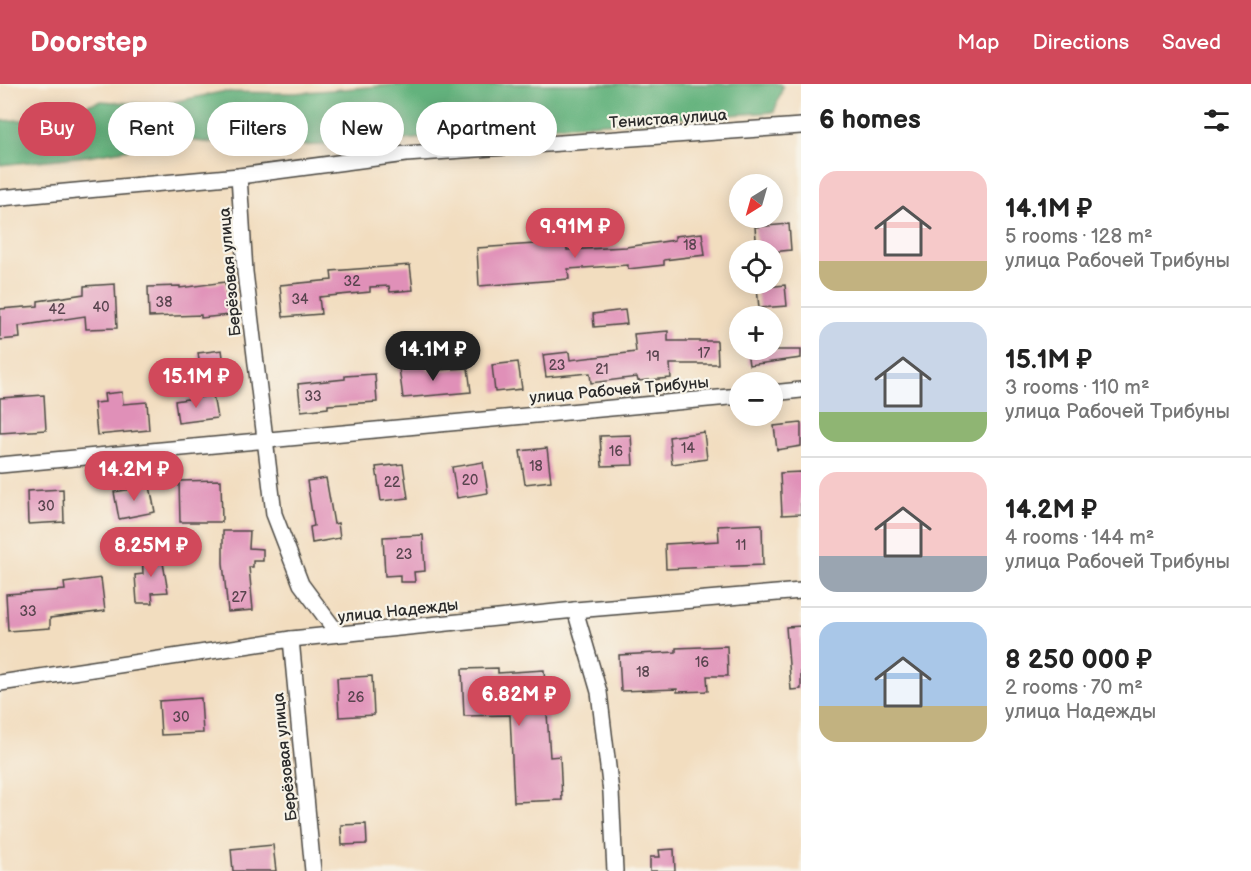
<!DOCTYPE html>
<html lang="en">
<head>
<meta charset="utf-8">
<style>
  :root { --surface:#fff; --page:#f6f6f6; --text:#222; --muted:#767676; --line:#e0e0e0; --accent:#d1495b }
  body { margin:0; font-family:"Balsamiq Sans",sans-serif; background:var(--page); color:var(--text); height:100vh; display:flex; flex-direction:column; font-size:22px; white-space:nowrap }
  * { box-sizing:border-box; margin:0 }
  p { font-size:20px; color:var(--muted) }
  .icon { flex:none; width:33px; height:33px; fill:none; stroke:currentColor; stroke-width:2; stroke-linecap:round; stroke-linejoin:round }
  .map { position:relative; flex:1; overflow:hidden }
  .panel { display:flex; flex-direction:column; background:var(--surface); width:450px }
  .panel>* { flex:none }
  .top-card { position:absolute; left:18px; top:18px; width:570px; height:54px; display:flex; gap:12px }
  .needle { width:39px; rotate:217deg }
  .buttons { position:absolute; left:729px; top:90px; display:grid; gap:12px }
  .buttons a { display:grid; place-items:center; width:54px; height:54px; border-radius:50%; background:var(--surface); box-shadow:0 3px 15px #0003; font-size:30px }
  .price { position:absolute; translate:-50% -51px; padding:0 14px; border-radius:21px; background:var(--accent); color:#fff; font-size:20px; line-height:39px; filter:drop-shadow(0 2px 3px #0008) }
  .price::after { content:''; position:absolute; left:50%; top:36px; width:18px; height:14px; margin-left:-9px; background:inherit; clip-path:polygon(0 0,100% 0,50% 100%) }
  .price.on { background:#222; color:#fff }
  ul { padding:0; list-style:none }
  li { display:flex; align-items:center; gap:18px; height:150px; padding:0 18px }
  li+li { border-top:2px solid var(--line) }
  li span { display:grid; place-items:center; flex:none; width:168px; height:120px; border-radius:18px; color:#555 }
  li>.icon { margin-inline-start:auto }
  span .icon { width:72px; height:72px; fill:#fffc; stroke-width:1 }
  li b { font-size:26px }
  h2 { display:flex; justify-content:space-between; align-items:center; height:72px; padding:0 18px; font-size:26px }
  .tag { padding:0 21px; border-radius:27px; background:var(--surface); box-shadow:0 3px 15px #0003; font-size:21px; line-height:54px }
  .tag.on { background:var(--accent); color:#fff }
  header { display:flex; align-items:center; gap:36px; box-sizing:border-box; height:84px; padding:0 30px; background:var(--accent); color:#fff }
  header strong { font-size:28px }
  nav { display:flex; gap:33px; margin-inline-start:auto; font-size:21px }
  main { display:flex; flex:1; min-height:0 }
  .map>svg:first-child { display:block }
  .forest { fill:#63b27d; stroke:#476e54; stroke-width:1.5 }
  .building { fill:#e090b8 }
  .lines { fill:none; stroke-linecap:round; stroke-linejoin:round }
  .street-casing { stroke:#494641; stroke-width:18 }
  .street { stroke:#fff; stroke-width:15 }
  .labels { text-anchor:middle; stroke-width:4.5; stroke-linejoin:round; paint-order:stroke }
  .number-label { font-size:14px; fill:#58444e }
  .street-label { font-size:16px; fill:#2b2b2b; stroke:#f7f3e8 }
</style>
</head>
<body>
<header>
<strong>Doorstep</strong>
<nav><a>Map</a><a>Directions</a><a>Saved</a></nav>
</header>
<main>
<div class="map">
<svg width="801" height="787" viewBox="0 0 801 787">
  <rect width="100%" height="100%" fill="#f7f3e8"/>
  <filter id="ink" filterUnits="userSpaceOnUse"><feTurbulence type="fractalNoise" baseFrequency=".0167" numOctaves="2"/><feDisplacementMap in="SourceGraphic" scale="12" xChannelSelector="R" yChannelSelector="G"/><feConvolveMatrix kernelMatrix="1 2 1 2 8 2 1 2 1" color-interpolation-filters="sRGB"/></filter>
  <filter id="wash" filterUnits="userSpaceOnUse"><feTurbulence type="fractalNoise" baseFrequency=".008" numOctaves="4" result="noise"/><feDisplacementMap in="SourceGraphic" scale="24" xChannelSelector="R" yChannelSelector="G"/><feGaussianBlur stdDeviation="1.35" result="paint"/><feColorMatrix in="noise" values="0 0 0 0 0 0 0 0 0 0 0 0 0 0 0 0 0 1.4 0 .05"/><feComposite in="paint" operator="in"/></filter>
  <g filter="url(#wash)">
    <rect width="100%" height="100%" fill="#f2ddbf"/>
    <polygon class="forest" points="405,0 780,0 783,3 774,28 543,43 360,60 247,63 187,56 86,72 0,81 0,37 37,35 101,17 158,21 221,8 294,9"/>
    <g id="blocks">
      <g class="building">
        <polygon points="789,140 791,166 772,168 772,166 757,166 755,143"/>
        <polygon points="702,149 705,171 664,176 664,181 628,185 628,181 568,185 569,195 479,202 477,164 535,160 535,157 566,155 567,166 626,163 675,156 675,152"/>
        <polygon points="410,181 413,206 390,208 389,202 370,203 370,208 319,213 321,230 283,233 280,201 332,196 331,187"/>
        <polygon points="225,198 229,231 201,234 201,231 149,233 148,203 180,202 180,204"/>
        <polygon points="115,200 117,244 86,245 85,232 19,242 20,254 0,256 0,225 38,222 38,217 84,210 84,202"/>
        <polygon points="785,201 787,222 759,224 757,204"/>
        <polygon points="625,226 627,240 594,243 593,230"/>
        <polygon points="668,247 668,257 717,257 718,280 670,280 671,294 638,297 637,293 591,299 590,289 546,293 543,271 569,268 570,276 636,268 634,250"/>
        <polygon points="222,266 224,280 200,283 198,269"/>
        <polygon points="747,266 801,266 801,274 749,281"/>
        <polygon points="518,278 522,305 495,308 492,281"/>
        <polygon points="427,280 428,287 468,284 471,308 403,314 399,284"/>
        <polygon points="375,290 377,318 328,321 328,324 301,327 298,300 345,295 345,292"/>
        <polygon points="122,308 123,320 147,318 149,346 97,351 94,319 105,318 104,310"/>
        <polygon points="44,311 46,346 0,349 0,314"/>
        <polygon points="213,311 217,334 178,339 175,317"/>
        <polygon points="801,339 801,362 777,366 774,342"/>
        <polygon points="704,348 707,375 672,380 669,353"/>
        <polygon points="631,351 633,381 602,382 600,352"/>
        <polygon points="547,364 551,397 525,400 520,367"/>
        <polygon points="483,378 488,409 457,414 452,383"/>
        <polygon points="403,380 408,414 381,417 376,383"/>
        <polygon points="801,388 801,430 782,431 780,389"/>
        <polygon points="326,394 334,440 338,439 340,454 312,459 310,443 314,442 307,397"/>
        <polygon points="221,396 222,438 180,438 179,397"/>
        <polygon points="150,402 155,428 119,435 114,408"/>
        <polygon points="63,405 64,438 28,440 27,407"/>
        <polygon points="762,440 763,481 666,485 665,460 719,457 718,442"/>
        <polygon points="223,447 250,447 249,464 263,465 263,477 253,477 253,483 249,483 253,526 228,528 223,479"/>
        <polygon points="423,451 425,487 414,488 415,498 400,498 400,491 385,492 383,453"/>
        <polygon points="161,467 168,508 152,509 153,519 137,519 135,491 143,490 142,468"/>
        <polygon points="101,494 105,527 50,534 50,544 8,547 6,510 65,506 64,499"/>
        <polygon points="801,542 801,605 791,606 786,543"/>
        <polygon points="727,562 728,592 707,592 708,607 677,608 677,605 621,607 619,571 676,568 676,564"/>
        <polygon points="498,584 498,589 544,586 550,673 560,672 562,716 514,718 510,631 464,632 462,585"/>
        <polygon points="372,592 374,631 339,633 337,594"/>
        <polygon points="201,614 203,649 161,651 159,617"/>
        <polygon points="366,740 367,760 342,761 341,741"/>
        <polygon points="273,761 276,787 233,787 231,765"/>
        <polygon points="674,765 675,787 650,787 650,773 660,773 659,766"/>
      </g>
    </g>
  </g>
  <g filter="url(#ink)">
    <use href="#blocks" fill-opacity="0" stroke="#494641" stroke-width="1.5"/>
    <g class="lines">
      <defs>
        <g id="street">
          <polyline points="239,92 245,188 274,430 301,500 338,550"/>
          <polyline points="0,114 239,92 406,70 801,42"/>
          <polyline points="772,309 801,306"/>
          <polyline points="0,381 740,312"/>
          <polyline points="575,526 599,608 611,708 615,787"/>
          <polyline points="291,555 313,787"/>
          <polyline points="0,599 291,555 575,526 801,507"/>
        </g>
      </defs>
      <use href="#street" class="street-casing"/>
      <use href="#street" class="street"/>
    </g>
  </g>
  <g class="labels">
    <g class="number-label">
      <text x="690" y="166">18</text>
      <text x="352" y="202">32</text>
      <text x="300" y="220">34</text>
      <text x="164" y="223">38</text>
      <text x="101" y="228">40</text>
      <text x="57" y="230">42</text>
      <text x="704" y="274">17</text>
      <text x="653" y="277">19</text>
      <text x="557" y="286">23</text>
      <text x="602" y="290">21</text>
      <text x="313" y="317">33</text>
      <text x="688" y="369">14</text>
      <text x="616" y="372">16</text>
      <text x="536" y="387">18</text>
      <text x="470" y="401">20</text>
      <text x="392" y="403">22</text>
      <text x="46" y="427">30</text>
      <text x="741" y="466">11</text>
      <text x="404" y="475">23</text>
      <text x="239" y="518">27</text>
      <text x="28" y="532">33</text>
      <text x="702" y="583">16</text>
      <text x="643" y="593">18</text>
      <text x="356" y="618">26</text>
      <text x="181" y="638">30</text>
    </g>
    <g class="street-label">
      <text transform="translate(668 34) rotate(-4)" y="6">Тенистая улица</text>
      <text transform="translate(229 188) rotate(-95)" y="6">Берёзовая улица</text>
      <text transform="translate(619 305) rotate(-5)" y="6">улица Рабочей Трибуны</text>
      <text transform="translate(398 526) rotate(-6)" y="6">улица Надежды</text>
      <text transform="translate(284 673) rotate(-96)" y="6">Берёзовая улица</text>
    </g>
  </g>
</svg>
<div class="buttons">
<a><svg class="needle" viewBox="-14 -14 28 28"><path d="M0-13l5 13h-10z" fill="#e53935"/><path d="M0 13l5-13h-10z" fill="#767676"/></svg></a>
<a><svg class="icon" aria-label="locate" viewBox="0 0 24 24"><circle cx="12" cy="12" r="6"/><path d="M12 2v4M12 18v4M2 12h4M18 12h4"/></svg></a>
<a>+</a>
<a>−</a>
</div>
<b class="price" style="left:575px;top:175px">9.91M ₽</b>
<b class="price on" style="left:433px;top:298px">14.1M ₽</b>
<b class="price" style="left:196px;top:325px">15.1M ₽</b>
<b class="price" style="left:134px;top:418px">14.2M ₽</b>
<b class="price" style="left:151px;top:494px">8.25M ₽</b>
<b class="price" style="left:519px;top:643px">6.82M ₽</b>
<div class="top-card">
<a class="tag on">Buy</a>
<a class="tag">Rent</a>
<a class="tag">Filters</a>
<a class="tag">New</a>
<a class="tag">Apartment</a>
</div>
</div>
<section class="panel">
<h2>6 homes<svg class="icon" aria-label="filters" viewBox="0 0 24 24"><path d="M4 7h16M4 17h16"/><circle cx="9" cy="7" r="2"/><circle cx="15" cy="17" r="2"/></svg></h2>
<ul>
<li><span style="background:linear-gradient(#f6c9c9 75%,#c2b280 0)"><svg class="icon" aria-label="home" viewBox="0 0 24 24"><path d="M3 11l9-7 9 7M6 9v11h12V9"/></svg></span><div><b>14.1M ₽</b><p>5 rooms · 128 m²</p><p>улица Рабочей Трибуны</p></div></li>
<li><span style="background:linear-gradient(#c9d6e8 75%,#8fb573 0)"><svg class="icon" aria-label="home" viewBox="0 0 24 24"><path d="M3 11l9-7 9 7M6 9v11h12V9"/></svg></span><div><b>15.1M ₽</b><p>3 rooms · 110 m²</p><p>улица Рабочей Трибуны</p></div></li>
<li><span style="background:linear-gradient(#f6c9c9 70%,#9aa5b1 0)"><svg class="icon" aria-label="home" viewBox="0 0 24 24"><path d="M3 11l9-7 9 7M6 9v11h12V9"/></svg></span><div><b>14.2M ₽</b><p>4 rooms · 144 m²</p><p>улица Рабочей Трибуны</p></div></li>
<li><span style="background:linear-gradient(#a9c7e8 70%,#c2b280 0)"><svg class="icon" aria-label="home" viewBox="0 0 24 24"><path d="M3 11l9-7 9 7M6 9v11h12V9"/></svg></span><div><b>8 250 000 ₽</b><p>2 rooms · 70 m²</p><p>улица Надежды</p></div></li>
</ul>
</section>
</main>
</body>
</html>
